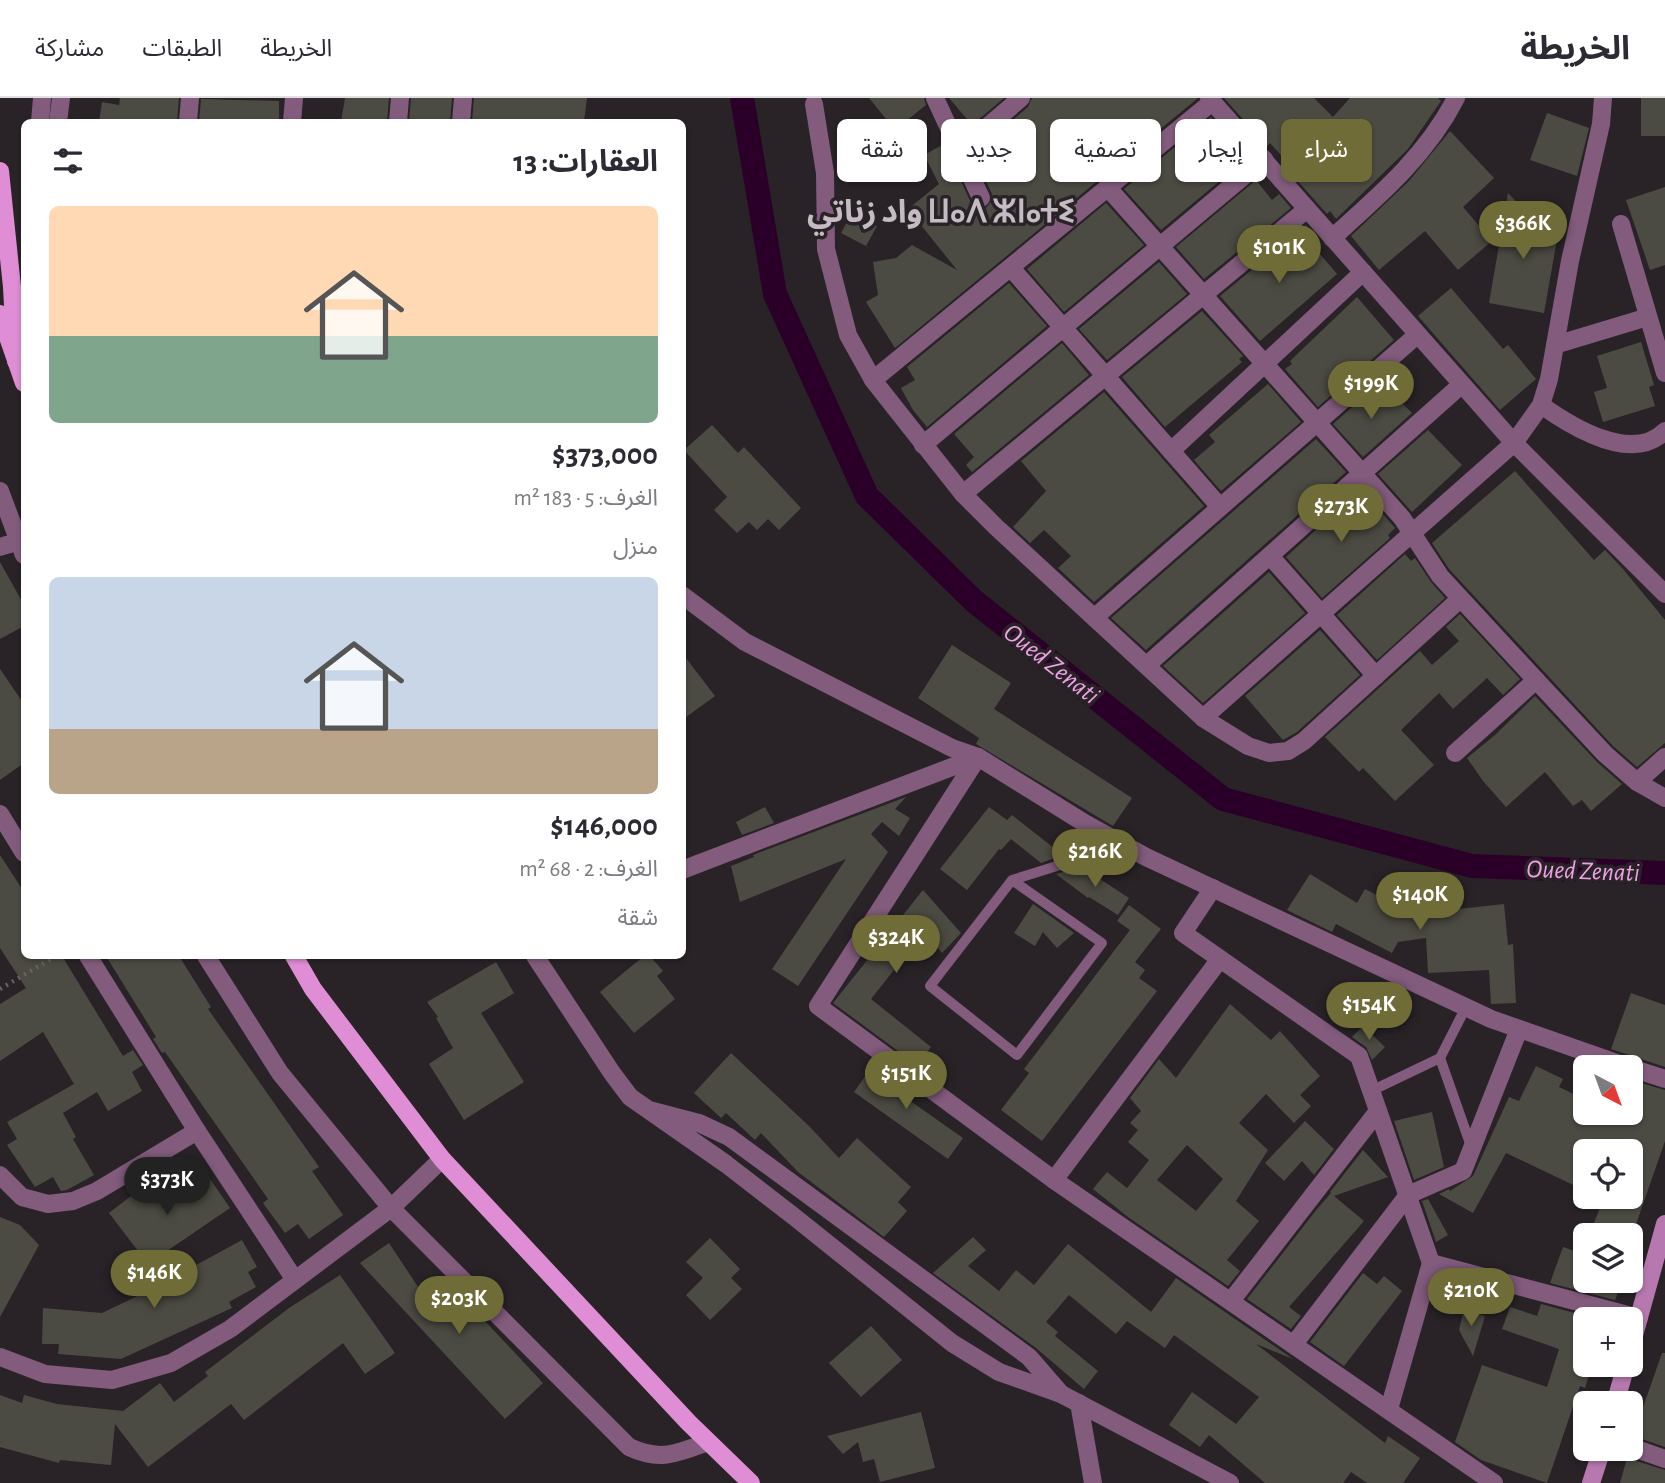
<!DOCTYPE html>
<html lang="ar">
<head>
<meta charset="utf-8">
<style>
  :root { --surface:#fff; --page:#f7f7f7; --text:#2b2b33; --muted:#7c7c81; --line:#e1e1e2; --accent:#706c38 }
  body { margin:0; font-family:"Alegreya Sans","Noto Sans Arabic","Noto Sans Tifinagh",sans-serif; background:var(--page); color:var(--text); direction:rtl; height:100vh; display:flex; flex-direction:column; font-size:26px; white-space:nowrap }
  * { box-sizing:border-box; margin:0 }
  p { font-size:23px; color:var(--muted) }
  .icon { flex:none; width:38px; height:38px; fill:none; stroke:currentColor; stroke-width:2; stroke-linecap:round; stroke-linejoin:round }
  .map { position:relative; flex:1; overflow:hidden; direction:ltr }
  .side { position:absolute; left:21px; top:21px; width:665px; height:840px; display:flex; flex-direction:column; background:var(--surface); border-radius:10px; box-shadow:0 2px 5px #0004; direction:rtl }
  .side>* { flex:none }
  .top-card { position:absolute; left:707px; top:21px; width:665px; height:63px; direction:rtl; display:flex; gap:14px }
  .needle { width:46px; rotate:139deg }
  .fabs { position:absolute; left:1573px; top:957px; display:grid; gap:14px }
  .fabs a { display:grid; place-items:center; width:70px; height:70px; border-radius:10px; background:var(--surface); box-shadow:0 2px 5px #0004; font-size:35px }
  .price { position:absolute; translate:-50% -60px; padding:0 16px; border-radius:24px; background:var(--accent); color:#fff; font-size:23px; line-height:46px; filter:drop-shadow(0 2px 4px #0008) }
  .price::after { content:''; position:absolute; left:50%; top:42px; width:21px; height:16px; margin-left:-10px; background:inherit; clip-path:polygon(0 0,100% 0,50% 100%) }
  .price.current { background:#222; color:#fff }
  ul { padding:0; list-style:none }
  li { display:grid; align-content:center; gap:14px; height:371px; padding:0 28px }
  li span { display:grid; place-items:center; height:217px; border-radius:10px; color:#555 }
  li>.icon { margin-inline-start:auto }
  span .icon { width:126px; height:126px; fill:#fffc; stroke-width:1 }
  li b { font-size:30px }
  h2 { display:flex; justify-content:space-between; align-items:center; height:84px; padding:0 28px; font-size:30px }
  .pill { padding:0 24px; border-radius:10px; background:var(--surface); box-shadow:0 2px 5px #0004; font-size:24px; line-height:63px }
  .pill.current { background:var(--accent); color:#fff }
  header { display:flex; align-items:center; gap:42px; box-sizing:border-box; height:98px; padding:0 35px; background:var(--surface); border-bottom:2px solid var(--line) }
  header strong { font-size:33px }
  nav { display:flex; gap:38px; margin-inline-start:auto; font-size:24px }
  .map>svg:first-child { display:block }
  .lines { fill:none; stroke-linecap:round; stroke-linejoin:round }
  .canal { stroke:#2b0028; stroke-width:24 }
  .building { fill:#4b4b43; fill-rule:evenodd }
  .path { stroke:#686267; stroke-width:4.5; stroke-dasharray:2 5; stroke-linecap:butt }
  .lane { stroke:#825b7d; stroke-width:10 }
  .street { stroke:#825b7d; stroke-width:18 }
  .secondary { stroke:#b678ae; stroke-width:18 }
  .primary { stroke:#df8ed5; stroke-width:18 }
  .labels { text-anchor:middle; stroke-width:7; stroke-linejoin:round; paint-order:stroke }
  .water-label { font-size:26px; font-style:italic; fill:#efa1e5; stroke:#292328 }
  .district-label { font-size:32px; font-weight:bold; fill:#c5bcc3; stroke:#292328 }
</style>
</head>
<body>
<header>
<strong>الخريطة</strong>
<nav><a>الخريطة</a><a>الطبقات</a><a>مشاركة</a></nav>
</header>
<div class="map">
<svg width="1665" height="1385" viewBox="0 0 1665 1385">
  <rect width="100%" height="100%" fill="#292328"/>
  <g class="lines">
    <polyline class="canal" points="742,0 775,196 867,398 974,503 1223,701 1472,768 1665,775"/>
  </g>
  <g class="building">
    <polygon points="120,0 179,0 177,24 99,24 102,4 119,7"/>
    <polygon points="345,0 389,0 387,24 341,24"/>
    <polygon points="411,0 452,0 450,24 409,24"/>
    <polygon points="474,0 587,0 584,24 472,24"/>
    <polygon points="869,0 924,0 926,7 895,32"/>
    <polygon points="949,0 1004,0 972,27"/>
    <polygon points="1032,0 1198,0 895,250 866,204 878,197 873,164 896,160 912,147 957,172 908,111 939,86 924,57 944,46 971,105 979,111 986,110 992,102 992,96 973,56 1028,9"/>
    <polygon points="1224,0 1314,0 1333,19 1350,0 1438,0 1441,3 1408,51 1336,121 1330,113 1327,116 1296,81 1300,78 1270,45 1267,48"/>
    <rect x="1641" y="0" width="24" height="38"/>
    <polygon points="201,1 279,3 279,24 199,24"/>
    <polygon points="1547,15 1589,30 1577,78 1530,62"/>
    <polygon points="1211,19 1247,60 1161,132 1124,91"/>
    <polygon points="1450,33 1494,80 1463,109 1492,143 1458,172 1425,133 1379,172 1351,138 1409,83"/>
    <polygon points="1256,82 1272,102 1279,96 1291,110 1204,181 1176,149"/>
    <polygon points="1665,89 1665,167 1650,172 1626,102"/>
    <polygon points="1508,95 1528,116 1527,124 1559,130 1544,215 1489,205"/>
    <polygon points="1106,105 1144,147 1064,214 1027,171"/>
    <polygon points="852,115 877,128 866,148 841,135"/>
    <polygon points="1306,127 1310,132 1304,137 1337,176 1260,243 1220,198"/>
    <polygon points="1159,164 1187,196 1107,262 1079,231"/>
    <polygon points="1009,185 1047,228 927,329 913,312 901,290 915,282 907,269"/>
    <polygon points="1451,190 1503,251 1508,247 1536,281 1500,312 1418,218"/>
    <polygon points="1357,199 1394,242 1318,309 1285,271 1292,266 1290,263"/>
    <polygon points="1202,213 1243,258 1239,261 1242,264 1165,329 1122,279"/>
    <polygon points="1641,244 1654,287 1649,289 1655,308 1603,324 1594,294 1607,290 1597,258"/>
    <polygon points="1062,245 1089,277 972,374 966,367 974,359 954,336"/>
    <polygon points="1268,286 1301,324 1221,393 1194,362 1215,344 1209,337"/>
    <polygon points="1376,288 1394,306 1399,302 1412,315 1363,359 1333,326"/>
    <polygon points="1104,294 1204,408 1094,504 1058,470 1071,458 1044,432 1030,445 1013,429 1046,393 1021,363"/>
    <polygon points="712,327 738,355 744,349 801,410 779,432 768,421 757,432 749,424 737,435 714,412 727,399 684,352"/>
    <polygon points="1428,332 1462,367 1412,414 1378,376"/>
    <polygon points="1316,341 1346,374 1146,552 1111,520"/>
    <polygon points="1515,373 1594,462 1605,452 1623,471 1665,522 1665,645 1637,669 1613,648 1449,471 1432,445"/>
    <polygon points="1361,391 1395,430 1388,437 1390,440 1322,500 1286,459"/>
    <polygon points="1405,456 1411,463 1415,460 1431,484 1445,500 1377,562 1337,517"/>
    <polygon points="0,464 24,507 24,528 0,541"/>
    <polygon points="1269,474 1305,515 1203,605 1163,568"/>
    <polygon points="1460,516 1520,581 1503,597 1487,580 1453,611 1439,595 1401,632 1434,667 1395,703 1363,670 1359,674 1325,639 1420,553 1432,567 1459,543 1446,529"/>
    <polygon points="1320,532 1360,577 1297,634 1283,642 1245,598"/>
    <polygon points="952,547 1011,585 994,611 1132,700 1113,728 976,646 979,640 918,600"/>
    <polygon points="682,555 715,598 682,622"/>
    <polygon points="0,571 24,606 24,665 0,682"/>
    <polygon points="1535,598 1597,664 1622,686 1591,713 1582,702 1573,708 1545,674 1506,709 1483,683 1467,660 1495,637"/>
    <polygon points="906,699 895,711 910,720 899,738 882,724 871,736 888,754 798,888 772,871 846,761 740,804 731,768 754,759 753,757"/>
    <polygon points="765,709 774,725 742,737 736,724"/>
    <polygon points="989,709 1007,722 1012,717 1059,754 1055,760 1041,765 1011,741 1001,752 999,751 967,792 940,771"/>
    <polygon points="0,757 24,794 24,858 62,858 123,958 133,952 143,967 132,974 142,993 108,1013 97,994 63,1015 76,1039 73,1041 94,1077 67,1092 61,1093 53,1079 35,1089 7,1047 17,1041 7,1024 74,986 43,934 0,963 0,906 26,890 0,850"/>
    <polygon points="1070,766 1079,776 1083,770 1129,800 1118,817 1089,799 1088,800 1056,776 1063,774"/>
    <polygon points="1310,776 1357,805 1365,791 1414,816 1504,806 1508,847 1513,846 1516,905 1491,906 1489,872 1428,875 1426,840 1398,844 1392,855 1336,826 1332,834 1287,812"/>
    <polygon points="923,792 961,835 942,855 924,834 871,901 931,949 917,967 833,905"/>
    <polygon points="1033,806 1074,835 1057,850 1043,834 1035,848 1014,835"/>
    <polygon points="1129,807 1161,831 1135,864 1145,872 1139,880 1157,893 1042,1043 1001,1012 1029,975 1024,971 1130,832 1117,823"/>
    <polygon points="106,858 179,858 211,909 208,911 319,1069 312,1073 343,1117 309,1141 298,1126 285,1135 263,1105 268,1101 165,954 162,955 153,941 156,939"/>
    <polygon points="644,858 650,858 663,873 657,878 675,901 634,935 600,894"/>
    <polygon points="496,864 514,895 481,915 524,984 464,1022 429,966 453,950 436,920 438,919 427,904"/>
    <polygon points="1631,895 1665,907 1665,969 1611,951"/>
    <path d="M1230,906l41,36 9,-9 40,45 -20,19 11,11 -17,17 -28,-29 -27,29 29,27 -32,51 23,20 -32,39 13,11 -12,15 -100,-69 -35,-28 14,-17 20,16 22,-28 -21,-18 10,-12 -8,-7 11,-12 -11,-13 29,-39 17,19zM1187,1047l36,34 -27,32 -39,-31z"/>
    <polygon points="1363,928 1385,949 1372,962 1366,949 1352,939"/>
    <polygon points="731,955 809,1028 839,1060 857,1040 911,1089 898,1104 907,1113 884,1139 798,1074 761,1035 755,1042 726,1015 721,1020 694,995"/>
    <polygon points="875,964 903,985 896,993 963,1040 948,1061 854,994"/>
    <polygon points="1536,968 1563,981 1559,989 1586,1002 1586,1015 1631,1015 1631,982 1665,992 1665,1043 1632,1138 1589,1138 1604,1099 1631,1099 1631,1054 1586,1054 1586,1093 1506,1055 1473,1115 1439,1096 1449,1091 1450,1093 1473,1078 1509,999 1519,1003"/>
    <polygon points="1432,1014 1444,1069 1414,1082 1394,1023"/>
    <polygon points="1305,1023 1334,1051 1314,1077 1302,1063 1284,1083 1265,1065"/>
    <polygon points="1363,1052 1388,1079 1334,1098 1364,1123 1289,1209 1301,1218 1291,1231 1247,1201 1317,1111 1331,1095 1332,1096 1330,1094"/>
    <polygon points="208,1078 230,1110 148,1166 109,1115 145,1087 154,1099 169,1089 176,1100"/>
    <polygon points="1428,1101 1448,1137 1436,1144 1422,1103"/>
    <polygon points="0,1119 20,1127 39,1147 0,1219"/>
    <polygon points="973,1139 986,1152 968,1168 999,1193 1016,1172 1034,1187 1068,1146 1151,1214 1176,1180 1293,1261 1256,1246 1385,1345 1388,1338 1420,1360 1403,1385 1367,1385 1351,1374 1343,1385 1265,1385 1209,1337 1200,1349 1169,1327 1192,1294 1236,1326 1259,1299 1174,1237 1165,1250 1127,1223 1116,1236 1069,1197 1046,1224 1058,1234 1055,1238 1098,1273 1084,1291 1036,1250 933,1175"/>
    <polygon points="710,1140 740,1171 731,1180 742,1191 710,1222 686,1197 703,1180 686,1164"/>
    <polygon points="242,1142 257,1169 248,1174 256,1189 229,1204 232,1210 121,1261 58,1256 59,1246 42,1246 43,1210 102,1215 152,1191"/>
    <polygon points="389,1145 434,1213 456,1192 543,1285 505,1321 360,1165"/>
    <polygon points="1563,1149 1586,1157 1586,1183 1622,1183 1615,1202 1550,1185"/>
    <polygon points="1363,1175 1377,1186 1384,1178 1402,1193 1344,1268 1310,1244"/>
    <polygon points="340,1177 395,1255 365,1276 343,1245 244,1322 231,1306 148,1369 115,1326 111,1367 60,1362 59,1365 0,1349 0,1297 22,1305 24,1297 57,1306 123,1313 160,1285 174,1304 208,1278 205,1274 289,1210"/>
    <polygon points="1541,1206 1586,1218 1586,1267 1592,1267 1585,1290 1580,1288 1547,1385 1481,1362 1455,1344 1482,1267 1547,1289 1559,1251 1502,1231 1510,1209 1537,1218"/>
    <polygon points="1464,1211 1485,1218 1473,1258 1459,1232"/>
    <polygon points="871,1228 902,1262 861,1299 829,1265"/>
    <polygon points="1662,1255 1665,1255 1665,1349 1633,1338"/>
    <polygon points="921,1314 935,1370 880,1384 874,1361 863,1364 858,1344 843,1356 827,1338"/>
    <polygon points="1627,1360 1665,1372 1665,1385 1620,1385"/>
  </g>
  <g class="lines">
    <polyline class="path" points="0,891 56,858"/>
    <g class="lane">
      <polyline points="1012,782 1102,845 1017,957 930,888 1012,782 1060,767 1086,726"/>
      <polyline points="1440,960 1472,1051"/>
      <polyline points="1371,993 1440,960 1466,909"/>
    </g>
    <g class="street">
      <polyline points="935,0 981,100"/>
      <polyline points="1209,0 1514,345 1665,496"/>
      <polyline points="814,6 825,75 826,151 848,237 873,282 963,396 996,429 1203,620 1248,648 1269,655 1288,653 1304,643 1460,501"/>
      <polyline points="40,24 42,0"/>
      <polyline points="58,24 61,0"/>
      <polyline points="188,24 190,0"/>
      <polyline points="292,24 294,0"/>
      <polyline points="398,24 400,0"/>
      <polyline points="461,24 463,0"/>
      <polyline points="959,53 1021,0"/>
      <polyline points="1108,90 1402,420 1440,478 1536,582 1605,656 1637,684 1665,700"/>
      <polyline points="1621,126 1665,275"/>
      <path d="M1332,140c47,-42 95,-83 124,-140"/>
      <polyline points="1011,170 1220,409"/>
      <polyline points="1555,247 1648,219"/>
      <polyline points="873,282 1212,4"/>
      <path d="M1541,307c31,22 91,59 124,26"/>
      <polyline points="923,347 1264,61"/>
      <polyline points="1171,353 1363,174"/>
      <polyline points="0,393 24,457"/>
      <polyline points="963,396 1307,111"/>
      <polyline points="0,449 20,443"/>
      <polyline points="1270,458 1376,578"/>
      <polyline points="682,497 745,544 952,650 978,659 1086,726 1146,759 1491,921 1631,970"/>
      <polyline points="1095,519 1417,237"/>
      <polyline points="1147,567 1461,287"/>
      <polyline points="1203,620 1514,345 1541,307 1549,281 1570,163 1601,26 1603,0"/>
      <polyline points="1455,655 1536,582"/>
      <polyline points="978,659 818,908 1054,1082 1494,1385"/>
      <polyline points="1637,684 1665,659"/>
      <polyline points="0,716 24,755"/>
      <polyline points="682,772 978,659"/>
      <polyline points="1213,790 1183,835 1359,958 1431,1165 1639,1220"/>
      <polyline points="88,858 197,1033 295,1182"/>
      <path d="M206,858l74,117 111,135 238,239c32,15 48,6 79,-5"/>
      <polyline points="535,858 612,975 630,999 726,1066 792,1117 952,1245 999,1274 1061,1296 1029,1259 729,1039 699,1025 649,1012"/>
      <polyline points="1631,970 1665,981"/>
      <polyline points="0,1077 22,1099 48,1106 73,1103 97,1093 197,1033"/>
      <polyline points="1054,1082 1220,861"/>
      <polyline points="1231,1203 1378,1013"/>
      <polyline points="1294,1246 1408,1097 1463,1073 1519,931"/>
      <polyline points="0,1259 45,1276 112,1282 171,1265 230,1231 391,1110 442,1061"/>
      <polyline points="1061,1296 1230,1385"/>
      <polyline points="1079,1305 1093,1385"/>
      <polyline points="1389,1311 1431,1165"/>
      <polyline points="1631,1349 1665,1361"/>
    </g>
    <g class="secondary">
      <polyline points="1631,1248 1665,1126"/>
      <polyline points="1615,1306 1626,1267"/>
      <polyline points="1591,1385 1602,1351"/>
    </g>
    <g class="primary">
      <polyline points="0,73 12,189 16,263"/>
      <polyline points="0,216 24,285"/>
      <polyline points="294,858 313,891 442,1061 689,1325 751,1385"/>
    </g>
  </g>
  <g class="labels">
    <g class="water-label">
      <text transform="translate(1052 565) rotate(38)" y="9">Oued Zenati</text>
      <text transform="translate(1583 772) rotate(2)" y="9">Oued Zenati</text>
    </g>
    <g class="district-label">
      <text x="941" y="124">واد زناتي ⵡⴰⴷ ⵣⵏⴰⵜⵉ</text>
    </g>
  </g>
</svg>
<div class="fabs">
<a><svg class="needle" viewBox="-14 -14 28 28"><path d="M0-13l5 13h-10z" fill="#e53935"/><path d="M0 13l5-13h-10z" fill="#7c7c81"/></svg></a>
<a><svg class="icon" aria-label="locate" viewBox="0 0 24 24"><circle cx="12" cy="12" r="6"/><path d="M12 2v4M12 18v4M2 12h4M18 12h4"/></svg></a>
<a><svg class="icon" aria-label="layers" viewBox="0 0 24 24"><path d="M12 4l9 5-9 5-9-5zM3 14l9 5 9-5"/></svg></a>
<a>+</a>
<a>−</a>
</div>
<b class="price" style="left:1523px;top:163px">$366K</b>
<b class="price" style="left:1279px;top:187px">$101K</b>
<b class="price" style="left:1371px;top:323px">$199K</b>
<b class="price" style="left:1341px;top:446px">$273K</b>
<b class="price" style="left:1095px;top:791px">$216K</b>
<b class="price" style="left:1420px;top:834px">$140K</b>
<b class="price" style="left:896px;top:877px">$324K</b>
<b class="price" style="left:1369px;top:944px">$154K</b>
<b class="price" style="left:906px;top:1013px">$151K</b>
<b class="price current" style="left:167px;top:1119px">$373K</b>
<b class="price" style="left:154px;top:1212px">$146K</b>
<b class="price" style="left:1471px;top:1230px">$210K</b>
<b class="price" style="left:459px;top:1238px">$203K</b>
<div class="top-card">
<a class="pill current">شراء</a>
<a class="pill">إيجار</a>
<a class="pill">تصفية</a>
<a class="pill">جديد</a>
<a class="pill">شقة</a>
</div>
<section class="side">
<h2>العقارات: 13<svg class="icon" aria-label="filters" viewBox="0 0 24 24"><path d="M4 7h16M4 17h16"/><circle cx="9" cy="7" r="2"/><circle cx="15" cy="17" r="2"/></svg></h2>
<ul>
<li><span style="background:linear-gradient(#ffd9b3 60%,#7fa58c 0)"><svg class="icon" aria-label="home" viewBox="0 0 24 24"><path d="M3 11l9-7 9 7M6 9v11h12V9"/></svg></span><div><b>$373,000</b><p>الغرف: 5 · 183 m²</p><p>منزل</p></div></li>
<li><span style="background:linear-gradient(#c9d6e8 70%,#b9a48a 0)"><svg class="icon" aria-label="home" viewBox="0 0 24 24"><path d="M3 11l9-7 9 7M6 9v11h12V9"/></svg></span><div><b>$146,000</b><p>الغرف: 2 · 68 m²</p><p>شقة</p></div></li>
</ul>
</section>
</div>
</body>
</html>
